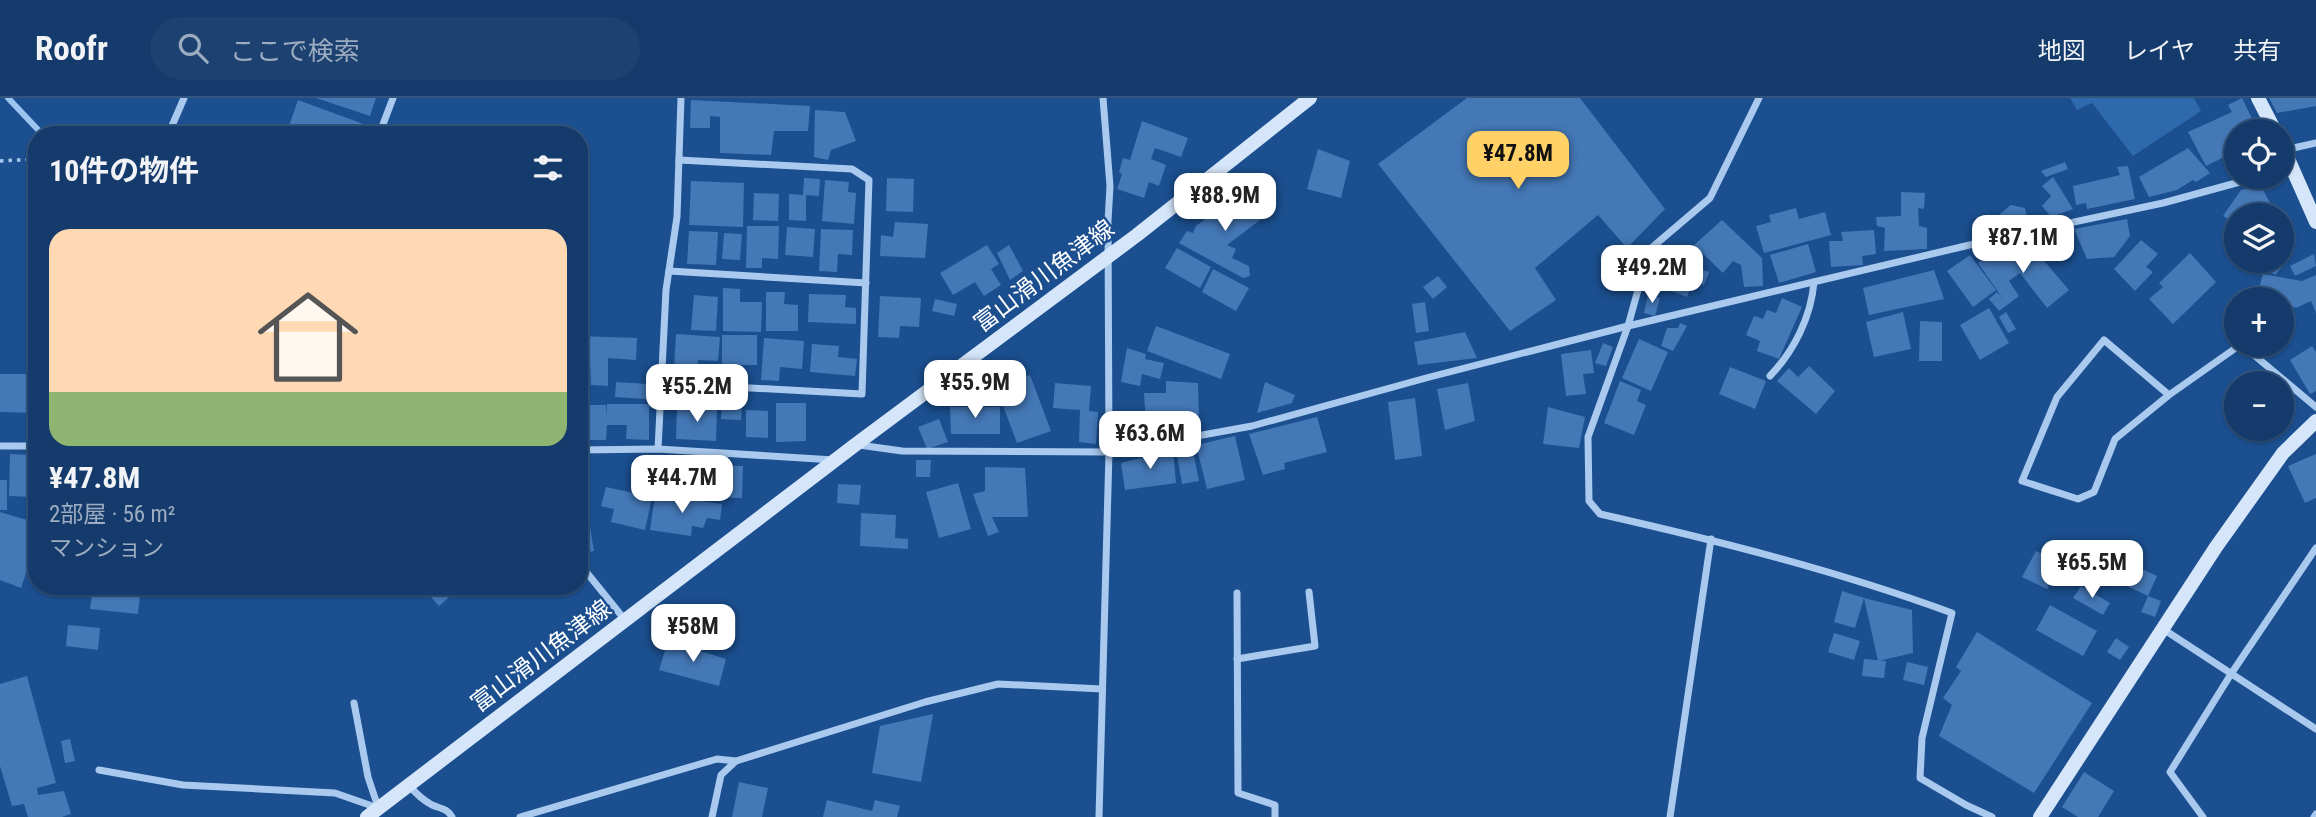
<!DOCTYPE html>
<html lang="ja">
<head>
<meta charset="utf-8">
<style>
  :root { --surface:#143b6b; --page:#1d4271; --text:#f1f3f6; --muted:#9dadc1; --line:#33557e; --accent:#ffd166 }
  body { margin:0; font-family:"Roboto Condensed","Noto Sans JP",sans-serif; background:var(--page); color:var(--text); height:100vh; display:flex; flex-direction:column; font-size:26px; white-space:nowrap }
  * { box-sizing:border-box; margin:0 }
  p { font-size:23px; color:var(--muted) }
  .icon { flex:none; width:38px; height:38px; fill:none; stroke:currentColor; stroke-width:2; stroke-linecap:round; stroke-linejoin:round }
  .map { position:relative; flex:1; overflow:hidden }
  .sheet { position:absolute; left:28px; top:28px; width:560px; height:469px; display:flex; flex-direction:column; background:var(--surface); border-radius:28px; box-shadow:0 2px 5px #0004,0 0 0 2px var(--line) }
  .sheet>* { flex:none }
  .fabs { position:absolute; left:2224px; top:21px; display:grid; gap:14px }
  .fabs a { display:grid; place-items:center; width:70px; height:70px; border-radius:50%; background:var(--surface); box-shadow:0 2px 5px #0004,0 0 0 2px var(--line); font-size:35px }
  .price { position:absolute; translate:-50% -60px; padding:0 16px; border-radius:14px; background:#fff; color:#222; font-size:23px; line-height:46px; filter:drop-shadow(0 2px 4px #0008) }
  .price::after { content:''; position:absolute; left:50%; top:42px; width:21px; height:16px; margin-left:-10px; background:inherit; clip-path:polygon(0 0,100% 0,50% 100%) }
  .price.active { background:var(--accent); color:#111 }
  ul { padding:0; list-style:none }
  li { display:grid; align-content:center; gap:14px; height:371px; padding:0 21px }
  li span { display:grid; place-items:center; height:217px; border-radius:21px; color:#555 }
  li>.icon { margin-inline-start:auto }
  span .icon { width:126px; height:126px; fill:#fffc; stroke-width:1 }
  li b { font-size:30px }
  h2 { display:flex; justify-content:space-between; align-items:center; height:84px; padding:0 21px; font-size:30px }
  header { display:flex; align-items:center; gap:42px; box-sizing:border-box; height:98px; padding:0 35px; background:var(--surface); border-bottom:2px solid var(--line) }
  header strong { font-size:33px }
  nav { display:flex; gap:38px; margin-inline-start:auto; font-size:24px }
  .search { width:490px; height:63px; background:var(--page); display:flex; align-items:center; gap:18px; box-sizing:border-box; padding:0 24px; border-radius:38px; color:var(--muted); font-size:26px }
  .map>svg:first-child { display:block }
  .green { fill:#2e69ad }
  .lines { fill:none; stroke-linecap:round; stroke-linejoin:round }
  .stream { stroke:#9cc4f0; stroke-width:6 }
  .building { fill:#4478b7 }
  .path { stroke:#a9c9ee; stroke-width:3.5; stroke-dasharray:3.5 5; stroke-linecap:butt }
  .street { stroke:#a9c9ee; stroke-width:7 }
  .secondary { stroke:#d6e6fa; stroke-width:14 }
  .labels { text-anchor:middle; stroke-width:5; stroke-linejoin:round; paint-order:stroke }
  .street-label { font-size:24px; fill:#fff; stroke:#1b4f8f }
</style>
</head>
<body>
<header>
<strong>Roofr</strong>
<div class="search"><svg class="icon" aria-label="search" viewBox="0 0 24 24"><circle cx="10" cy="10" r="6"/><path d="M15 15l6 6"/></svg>ここで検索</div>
<nav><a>地図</a><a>レイヤ</a><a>共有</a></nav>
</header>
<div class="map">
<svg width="2316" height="719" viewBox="0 0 2316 719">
  <rect width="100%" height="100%" fill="#1b4f8f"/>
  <polygon class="green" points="2070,0 2194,0 2201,13 2133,58 2092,5 2077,12"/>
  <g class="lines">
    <polyline class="stream" points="8,0 43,37"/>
  </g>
  <g class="building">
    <polygon points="316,0 376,0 370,18"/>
    <polygon points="1467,0 1580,0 1665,111 1627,150 1598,117 1535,170 1556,202 1510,233 1378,66"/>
    <polygon points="2242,0 2258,33 2236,33 2236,53 2206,68 2188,34 2232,14 2228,7"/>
    <polygon points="2269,0 2316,0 2316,8 2277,15"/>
    <polygon points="298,2 369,28 366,37 303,37 288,31"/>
    <polygon points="691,2 810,8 808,33 774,33 771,57 720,55 720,19 710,18 710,30 690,30"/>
    <polygon points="815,12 845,14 856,43 831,52 828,62 814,59"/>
    <polygon points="1142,23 1188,40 1181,59 1155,50 1151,61 1166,67 1159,88 1149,84 1144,100 1117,91 1122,76 1119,74 1123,60 1130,62"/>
    <polygon points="2188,50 2210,75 2196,84 2193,82 2177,92 2149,99 2139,79"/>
    <polygon points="1318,51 1350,63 1341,100 1307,91"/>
    <polygon points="2065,64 2068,71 2046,79 2041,73"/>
    <polygon points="2128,68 2135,101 2087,111 2086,105 2076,107 2073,88 2120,77 2117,69"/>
    <polygon points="2053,79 2073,111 2051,119 2042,108 2051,98 2042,88"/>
    <polygon points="804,80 820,81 819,98 806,97 806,123 789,122 789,96 803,97"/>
    <polygon points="887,80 914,81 913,114 886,113"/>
    <polygon points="825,82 849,84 848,94 856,95 854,126 822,123"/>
    <polygon points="691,83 744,85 743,129 689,127"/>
    <polygon points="2261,88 2270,105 2261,117 2236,117 2236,146 2224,138 2232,123 2223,118 2241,92"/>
    <polygon points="1244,91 1264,119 1227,147 1236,151 1232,160 1249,168 1250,178 1243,180 1179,145 1187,133 1193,135 1196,128"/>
    <polygon points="1901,94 1925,95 1924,111 1918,110 1919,128 1927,130 1927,151 1884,153 1885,130 1877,128 1876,119 1901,118"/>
    <polygon points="754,95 779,96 778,123 753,122"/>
    <polygon points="2011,107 2025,110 2028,126 1993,132 1990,124"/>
    <polygon points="1796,110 1799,121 1825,114 1831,137 1764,155 1756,128 1771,124 1769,117"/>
    <polygon points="2127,121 2130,138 2114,159 2087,161 2074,131"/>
    <polygon points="1722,122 1762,160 1763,188 1744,189 1741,167 1733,163 1723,175 1694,147"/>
    <polygon points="895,124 928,126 925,160 880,158 881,137 893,139"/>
    <polygon points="747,128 779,128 778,161 762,160 762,170 746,170"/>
    <polygon points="787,129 815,131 813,159 785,157"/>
    <polygon points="821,131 853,132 852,157 838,156 837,174 819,173"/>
    <polygon points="1874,132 1876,156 1862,158 1863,167 1831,169 1829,143 1843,143 1841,134"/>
    <polygon points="689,133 718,134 716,167 687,166"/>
    <polygon points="724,135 742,136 740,162 722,161"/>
    <polygon points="2037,139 2049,151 2040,158 2069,192 2047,210 2020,175 2009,183 2019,198 1999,213 1989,201 1997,194 2003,201 1978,165 1999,149 2010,162"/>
    <polygon points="2141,142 2158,156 2146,169 2153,174 2135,193 2114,171"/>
    <polygon points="1808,146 1816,174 1779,185 1770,157"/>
    <polygon points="987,147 999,166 991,171 1001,187 984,198 975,184 953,197 940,175"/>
    <polygon points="1009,147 1023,173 1010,182 997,155"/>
    <polygon points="1177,150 1211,169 1200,190 1165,170"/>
    <polygon points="2190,155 2216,184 2173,226 2149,201 2163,189 2159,185"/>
    <polygon points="2314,156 2316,168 2295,178 2290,168"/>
    <polygon points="1970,157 1996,192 1973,209 1947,173"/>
    <polygon points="2282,159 2287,163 2275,177 2257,163 2282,163"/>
    <polygon points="1663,160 1709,174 1704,187 1693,183 1687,199 1653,186"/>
    <polygon points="1213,171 1249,190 1236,213 1202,194"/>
    <polygon points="1934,172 1944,201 1869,217 1863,190"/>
    <polygon points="2263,176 2302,183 2316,177 2316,215 2311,203 2296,210 2282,205 2282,201 2269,201 2257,197"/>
    <polygon points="1438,178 1447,189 1433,201 1423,189"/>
    <polygon points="723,190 740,191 740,204 762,204 761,234 723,233"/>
    <polygon points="766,194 785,194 784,206 798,207 798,233 766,233"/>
    <polygon points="809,196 846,197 845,209 856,210 856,226 808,224"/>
    <polygon points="694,197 718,199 716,233 691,232"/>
    <polygon points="1648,197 1660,200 1655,218 1644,215"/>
    <polygon points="880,198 921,200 919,229 900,228 899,240 878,239"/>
    <polygon points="1782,200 1802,209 1779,261 1757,253 1760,243 1746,237 1754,218 1763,221 1767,212 1776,215"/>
    <polygon points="935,201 957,206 954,218 932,213"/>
    <polygon points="1425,204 1429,233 1416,235 1412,206"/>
    <polygon points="1989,210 2009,245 1980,262 1960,227"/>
    <polygon points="1903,214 1911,251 1874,259 1866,224"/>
    <polygon points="2006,214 2016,231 2008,235 1999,219"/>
    <polygon points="1920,223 1942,224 1942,263 1919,263"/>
    <polygon points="1680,225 1687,228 1673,253 1661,248 1667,230 1678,230"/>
    <polygon points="1156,228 1230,256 1221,281 1147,253"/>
    <polygon points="1465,234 1477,260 1418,267 1414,244"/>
    <polygon points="676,236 720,239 718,263 698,262 697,272 674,271"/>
    <polygon points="722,237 757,237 757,267 740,267 739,282 722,281"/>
    <polygon points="579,238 637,240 636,262 608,260 608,288 591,287 590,266 579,265"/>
    <polygon points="764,240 804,243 802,271 780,269 779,283 761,282"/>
    <polygon points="1639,241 1668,254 1651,293 1622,280"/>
    <polygon points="1603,245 1613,249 1606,268 1595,265"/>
    <polygon points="812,246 839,248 838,259 857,261 855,278 810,274"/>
    <polygon points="2312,248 2316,254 2316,293 2310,296 2290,262"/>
    <polygon points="1127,250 1146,256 1145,261 1164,265 1160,281 1142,276 1140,288 1121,284"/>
    <polygon points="1591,252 1594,275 1583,276 1586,296 1566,298 1561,256"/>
    <polygon points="1809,268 1835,293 1816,316 1777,283 1789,270 1798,279"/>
    <polygon points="1730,269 1766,283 1755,311 1719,296"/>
    <polygon points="0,276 37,276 37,315 0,314"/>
    <polygon points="1030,277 1051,333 1017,345 996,289"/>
    <polygon points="1166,283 1198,285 1199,324 1146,326 1144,295 1166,295"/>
    <polygon points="1620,283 1641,292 1637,303 1646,307 1634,337 1604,325"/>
    <polygon points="616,284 647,286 646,301 615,299"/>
    <polygon points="1265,284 1295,297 1292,305 1257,315"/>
    <polygon points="1055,285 1091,288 1089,313 1098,314 1096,346 1079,344 1080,312 1053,310"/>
    <polygon points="1468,285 1475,323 1445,332 1437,291"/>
    <polygon points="2236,295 2236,322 2223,305"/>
    <polygon points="1415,300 1422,358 1395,362 1388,304"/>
    <polygon points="722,305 742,306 741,322 721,321"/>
    <polygon points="776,305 806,305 806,343 776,344"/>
    <polygon points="607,306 649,306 649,342 626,341 627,327 607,327 606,342 581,342 581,307 606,307 607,317"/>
    <polygon points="677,308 717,310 716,343 676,341"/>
    <polygon points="950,309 1000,309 1000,336 951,336"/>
    <polygon points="1548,309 1585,319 1579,350 1543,346"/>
    <polygon points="746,312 768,313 768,340 746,339"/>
    <polygon points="1317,319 1327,354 1284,365 1285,371 1263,377 1249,336"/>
    <polygon points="939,321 948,344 927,351 918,329"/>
    <polygon points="1235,338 1245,382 1207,391 1196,347"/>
    <polygon points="1192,348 1199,383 1182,386 1176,352"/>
    <polygon points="1173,352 1176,385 1125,392 1121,365"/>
    <polygon points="10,356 32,357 32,399 9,398"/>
    <polygon points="2316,356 2316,400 2305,405 2288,368"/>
    <polygon points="916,362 931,362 930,379 916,379"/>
    <polygon points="681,366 743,368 742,400 680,398"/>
    <polygon points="985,369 1025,370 1028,419 992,419 999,434 988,438 973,396 985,393"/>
    <rect x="0" y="382" width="7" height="30"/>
    <polygon points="958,385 971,431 939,440 926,394"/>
    <polygon points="838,386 861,387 859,407 837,405"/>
    <polygon points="606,389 652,399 645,432 611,424 614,411 601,408"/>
    <polygon points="655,397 722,406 720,422 707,420 703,430 692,428 691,438 650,432"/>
    <polygon points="0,414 37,425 37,443 21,490 0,482"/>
    <polygon points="861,415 896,417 895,440 908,441 908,451 860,448"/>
    <polygon points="588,417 594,453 583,455 579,419"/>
    <polygon points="2102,452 2157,478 2148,498 2093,472"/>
    <polygon points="2036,453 2081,474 2076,485 2055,476 2047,491 2022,479"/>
    <polygon points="93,488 141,488 138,516 90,511"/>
    <polygon points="421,488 462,488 439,508"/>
    <polygon points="2081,488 2110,505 2103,517 2073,500"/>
    <polygon points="1842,493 1864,500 1855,530 1834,524"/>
    <polygon points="2148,498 2161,503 2155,519 2141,514"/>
    <polygon points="1864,500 1912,512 1913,555 1878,563"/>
    <polygon points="2050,507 2097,533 2083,558 2036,532"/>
    <polygon points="68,527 100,530 98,552 66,548"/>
    <polygon points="1977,534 2092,605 2034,695 1939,638 1952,607 1943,600 1961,573 1956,569"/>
    <polygon points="1834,535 1860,543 1854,562 1828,554"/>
    <polygon points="2116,540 2129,549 2120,562 2107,554"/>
    <polygon points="668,543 726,561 719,588 659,572"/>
    <polygon points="1864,561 1886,563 1884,580 1862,578"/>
    <polygon points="1907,564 1928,569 1924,587 1903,582"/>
    <polygon points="27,578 56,685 37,690 38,697 64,693 71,716 62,719 28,719 24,706 12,708 0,668 0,586"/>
    <polygon points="933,616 921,684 872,675 880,628"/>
    <polygon points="70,641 75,663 65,665 61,643"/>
    <polygon points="2084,674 2114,693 2098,719 2078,719 2062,709"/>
    <polygon points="739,684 768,690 762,719 732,719"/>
    <polygon points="827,702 872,713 875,702 900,708 897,719 823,719"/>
  </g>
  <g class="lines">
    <polyline class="path" points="0,63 37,61"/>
    <g class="street">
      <path d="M1759,0l-49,100 -61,52 -21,76 -40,111 1,64 11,13c119,27 238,57 352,99l-30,125 -2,40 46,27 26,12"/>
      <polyline points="168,37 184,0"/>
      <polyline points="379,37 393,0"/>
      <polyline points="2284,52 2316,45"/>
      <polyline points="669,173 866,185"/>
      <polyline points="2242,247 2316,309"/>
      <path d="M1770,278c24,-25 41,-59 44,-94"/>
      <polyline points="661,285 862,296 869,82 852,71 679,62"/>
      <polyline points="2169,297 2104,242 2057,299 2022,383 2078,401 2094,394 2115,341 2169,297 2240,247"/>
      <polyline points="859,347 902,353 1109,354 1252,328 1426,280 1628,228 1999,140 2163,105 2258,79"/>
      <polyline points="0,348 37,348"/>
      <polyline points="658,351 666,192 677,119 681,0"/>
      <polyline points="579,352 658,351 834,362"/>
      <polyline points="579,465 625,522"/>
      <polyline points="1237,495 1238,695 1275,707 1275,719"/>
      <polyline points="2163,531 2316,631"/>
      <polyline points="1237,561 1315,548 1309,494"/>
      <polyline points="354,605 368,679 378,709"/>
      <polyline points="99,672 183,687 335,695 378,710"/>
      <path d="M409,687c7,9 14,15 23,20 9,4 15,3 20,12"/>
      <polyline points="520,719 717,661 736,663"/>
      <polyline points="712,719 721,677 736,663 925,604 998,586 1102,591"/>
      <polyline points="1099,719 1109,354 1108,123 1110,88 1103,0"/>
      <polyline points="1670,719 1711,441"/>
      <polyline points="2203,719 2170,674 2231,576 2316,450"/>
      <polyline points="2314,719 2316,716"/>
    </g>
    <g class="secondary">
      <polyline points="2258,0 2275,33"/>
      <polyline points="2282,47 2316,124"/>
      <polyline points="367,719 855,347 1137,137 1310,0"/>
      <polyline points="2040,719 2216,449 2283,355 2316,323"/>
    </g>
  </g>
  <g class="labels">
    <g class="street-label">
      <text transform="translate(1044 178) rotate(-37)" y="8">富山滑川魚津線</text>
      <text transform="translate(541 558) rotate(-37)" y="8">富山滑川魚津線</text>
    </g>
  </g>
</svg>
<div class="fabs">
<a><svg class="icon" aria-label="locate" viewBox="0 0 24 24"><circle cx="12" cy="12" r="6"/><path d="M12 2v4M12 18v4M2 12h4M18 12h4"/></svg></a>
<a><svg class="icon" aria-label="layers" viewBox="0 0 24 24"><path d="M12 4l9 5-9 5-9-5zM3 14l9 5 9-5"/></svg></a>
<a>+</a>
<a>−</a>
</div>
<b class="price active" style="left:1518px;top:93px">¥47.8M</b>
<b class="price" style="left:1225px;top:135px">¥88.9M</b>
<b class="price" style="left:2023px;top:177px">¥87.1M</b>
<b class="price" style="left:1652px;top:207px">¥49.2M</b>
<b class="price" style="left:975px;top:322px">¥55.9M</b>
<b class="price" style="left:697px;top:326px">¥55.2M</b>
<b class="price" style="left:1150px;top:373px">¥63.6M</b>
<b class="price" style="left:682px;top:417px">¥44.7M</b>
<b class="price" style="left:2092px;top:502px">¥65.5M</b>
<b class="price" style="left:693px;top:566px">¥58M</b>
<section class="sheet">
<h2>10件の物件<svg class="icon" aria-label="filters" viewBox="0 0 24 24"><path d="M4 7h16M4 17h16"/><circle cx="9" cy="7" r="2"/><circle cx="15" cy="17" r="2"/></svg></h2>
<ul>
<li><span style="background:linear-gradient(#ffd9b3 75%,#8fb573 0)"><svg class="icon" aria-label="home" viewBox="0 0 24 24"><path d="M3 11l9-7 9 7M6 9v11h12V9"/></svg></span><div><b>¥47.8M</b><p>2部屋 · 56 m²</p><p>マンション</p></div></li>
</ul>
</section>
</div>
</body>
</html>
